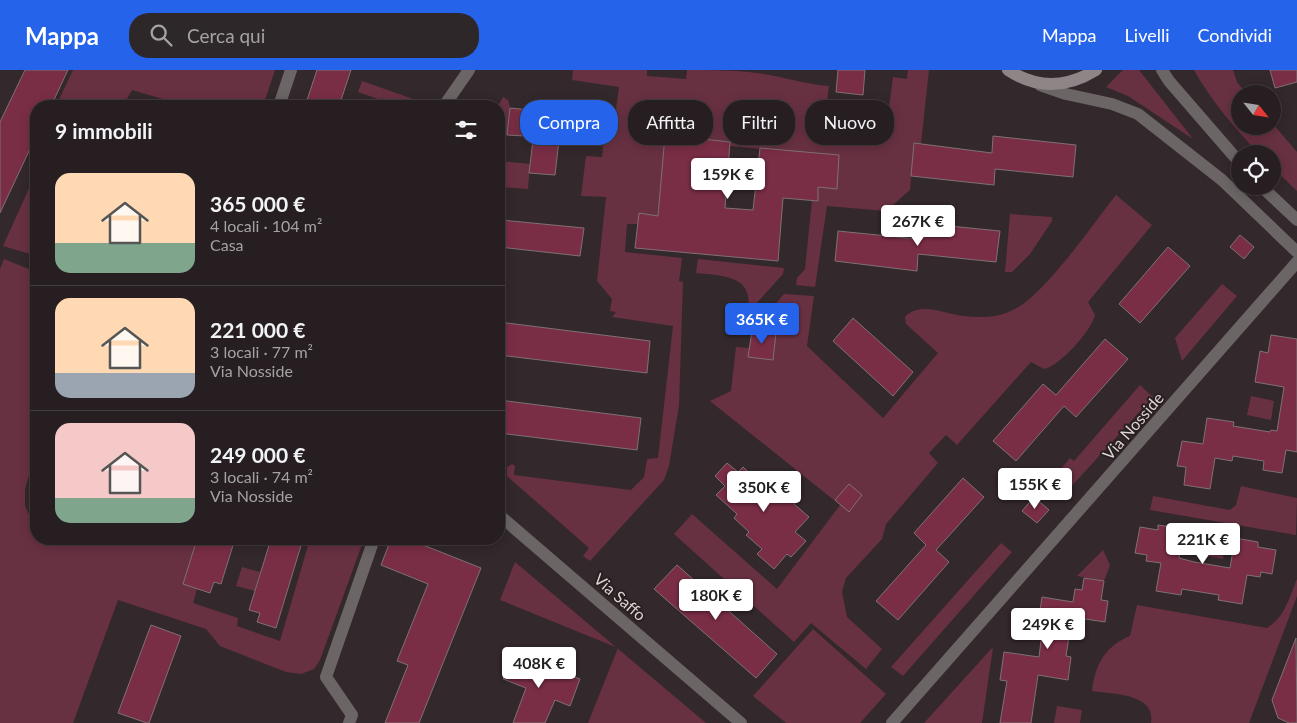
<!DOCTYPE html>
<html lang="it">
<head>
<meta charset="utf-8">
<style>
  :root { --surface:#261e20; --page:#2e2729; --text:#f1f3f6; --muted:#a4a2a5; --line:#423c3e; --accent:#2563eb }
  body { margin:0; font-family:Lato,sans-serif; background:var(--page); color:var(--text); height:100vh; display:flex; flex-direction:column; font-size:19px; white-space:nowrap }
  * { box-sizing:border-box; margin:0 }
  p { font-size:16px; color:var(--muted) }
  .icon { flex:none; width:28px; height:28px; fill:none; stroke:currentColor; stroke-width:2; stroke-linecap:round; stroke-linejoin:round }
  .map { position:relative; flex:1; overflow:hidden }
  .sheet { position:absolute; left:30px; top:30px; width:475px; height:445px; display:flex; flex-direction:column; background:var(--surface); border-radius:20px; box-shadow:0 2px 12px #0003,0 0 0 1px var(--line) }
  .sheet>* { flex:none }
  .guide { position:absolute; left:520px; top:30px; width:475px; height:45px; display:flex; gap:10px }
  .needle { width:32px; rotate:120deg }
  .tools { position:absolute; left:1231px; top:15px; display:grid; gap:10px }
  .tools a { display:grid; place-items:center; width:50px; height:50px; border-radius:50%; background:var(--surface); box-shadow:0 2px 12px #0003,0 0 0 1px var(--line); font-size:25px }
  .price { position:absolute; translate:-50% -42px; padding:0 11px; border-radius:5px; background:#fff; color:#222; font-size:16px; line-height:32px; filter:drop-shadow(0 1px 2px #0008) }
  .price::after { content:''; position:absolute; left:50%; top:30px; width:15px; height:11px; margin-left:-8px; background:inherit; clip-path:polygon(0 0,100% 0,50% 100%) }
  .price.active { background:var(--accent); color:#fff }
  ul { padding:0; list-style:none }
  li { display:flex; align-items:center; gap:15px; height:125px; padding:0 25px }
  li+li { border-top:1px solid var(--line) }
  li span { display:grid; place-items:center; flex:none; width:140px; height:100px; border-radius:15px; color:#555 }
  li>.icon { margin-inline-start:auto }
  span .icon { width:60px; height:60px; fill:#fffc; stroke-width:1 }
  li b { font-size:21px }
  h2 { display:flex; justify-content:space-between; align-items:center; height:60px; padding:0 25px; font-size:21px }
  .pill { padding:0 18px; border-radius:20px; background:var(--surface); box-shadow:0 2px 12px #0003,0 0 0 1px var(--line); font-size:18px; line-height:45px }
  .pill.active { background:var(--accent); color:#fff }
  header { display:flex; align-items:center; gap:30px; box-sizing:border-box; height:70px; padding:0 25px; background:var(--accent); color:#fff }
  header strong { font-size:24px }
  nav { display:flex; gap:28px; margin-inline-start:auto; font-size:18px }
  .search { width:350px; height:45px; background:var(--page); display:flex; align-items:center; gap:12px; box-sizing:border-box; padding:0 18px; border-radius:20px; color:var(--muted); font-size:19px }
  .map>svg:first-child { display:block }
  .green { fill:#683142 }
  .building { fill:#7a2e46; stroke:#7e7174 }
  .lines { fill:none; stroke-linecap:round; stroke-linejoin:round }
  .minor { stroke:#6b6566; stroke-width:12 }
  .tertiary { stroke:#6b6566; stroke-width:12 }
  .secondary { stroke:#8e8587; stroke-width:12 }
  .labels { text-anchor:middle; stroke-width:4; stroke-linejoin:round; paint-order:stroke }
  .street-label { font-size:16px; fill:#ddd6d7; stroke:#291f21 }
</style>
</head>
<body>
<header>
<strong>Mappa</strong>
<div class="search"><svg class="icon" aria-label="search" viewBox="0 0 24 24"><circle cx="10" cy="10" r="6"/><path d="M15 15l6 6"/></svg>Cerca qui</div>
<nav><a>Mappa</a><a>Livelli</a><a>Condividi</a></nav>
</header>
<div class="map">
<svg width="1297" height="653" viewBox="0 0 1297 653">
  <rect width="100%" height="100%" fill="#33282b"/>
  <g class="green">
    <polygon points="73,0 275,0 263,36 186,36 132,20 123,36 56,36"/>
    <path d="M573,0h74v6l39,3 1,-9c24,0 47,0 70,3 24,3 47,11 72,13l-3,24 62,5 5,-38 14,2 1,-9h21l-8,74 -7,-1 -4,47 -24,21 -59,-5 -12,81 -19,-2 1,-7 8,-9 7,-69h6v-13l19,1 1,-32 -108,-10v-4l-65,-6 -7,80 -18,-3 -2,11h-11l-2,28 57,6 -3,23 4,1 -4,123 -10,61 -5,14 -74,81 -7,-5 6,-8 -82,-72v-9l5,-3 3,2 -1,9 117,15 13,-13 3,-18 11,-1 15,-132 -61,-9 4,-5 -6,-1 2,-12 -15,-18 9,-84 -25,-1 5,-40 16,1 5,-49 9,1 3,-22 -47,-7z"/>
    <polygon points="1123,0 1139,0 1193,69 1128,26 1106,17"/>
    <path d="M1194,0h39l4,12 10,12h-7v32h32l1,-2 24,28v39l-24,-23 -1,-14h-13c-24,-26 -48,-53 -65,-84z"/>
    <polygon points="362,11 419,31 417,36 398,36 358,22"/>
    <polygon points="503,27 508,30 510,37 507,65 499,71 498,36"/>
    <polygon points="499,91 530,94 528,119 499,117"/>
    <polygon points="36,103 36,183 30,184 3,176"/>
    <path d="M1116,125l36,30 -64,77 7,13c-3,15 -36,52 -51,54l-13,-7 -74,83 -11,-10 -17,18 9,10 -52,61 -4,15 -36,39 -4,14 5,25 35,32 -16,20 -55,-46 -17,19 -120,-108 18,-20 85,75 63,-84 -130,-104 21,-10 5,-44 13,1 3,-17 32,-37 30,2 -7,50 76,72 55,-65 -32,-29 -1,-7c15,-16 39,-3 58,-1 17,2 36,2 52,-7 30,-15 78,-85 101,-114z"/>
    <polygon points="1010,144 1052,147 1052,151 1030,184 1012,202 1005,202"/>
    <path d="M4,189l32,13v180l-11,37v17l11,23v10h12c17,14 24,2 39,0 17,-3 35,2 51,7l2,-7h57l-14,45 14,5 -4,14 45,15 -1,8 43,15 30,-102h54l-44,121 -6,9 -13,5 -15,-2 -66,-26 -14,-17 -88,-29 -45,123h-73v-454z"/>
    <path d="M698,189l86,9 -1,6 -36,40c9,-39 -23,-38 -51,-41z"/>
    <polygon points="1222,214 1237,226 1182,291 1175,268"/>
    <polygon points="1140,315 1153,327 1059,430 1045,418 1070,388 1074,391"/>
    <polygon points="1251,326 1274,331 1271,350 1247,345"/>
    <polygon points="1241,416 1297,428 1296,465 1150,440 1153,426 1230,440 1236,435"/>
    <polygon points="1195,459 1227,465 1223,489 1190,483"/>
    <polygon points="1001,473 1012,482 903,606 891,597"/>
    <polygon points="1103,480 1110,495 1104,511 1077,506"/>
    <polygon points="515,492 706,653 588,653 618,578 500,530"/>
    <polygon points="242,497 260,502 255,521 236,516"/>
    <path d="M1297,509v17l-48,127h-98c5,-30 -39,-29 -59,-32 3,-26 13,-45 38,-55l7,-31 130,23c18,-11 22,-30 30,-49z"/>
    <polygon points="813,559 886,624 860,653 786,653 753,626"/>
    <polygon points="993,577 982,653 924,653"/>
    <polygon points="1057,636 1082,640 1080,653 1054,653"/>
  </g>
  <g class="building">
    <polygon points="25,0 68,0 51,36 36,36 36,66 0,143 0,52"/>
    <polygon points="317,0 351,0 339,36 305,36"/>
    <polygon points="838,0 865,0 863,25 836,22"/>
    <polygon points="1270,0 1297,0 1297,12 1275,18"/>
    <polygon points="510,38 595,46 592,73 559,70 555,105 529,103 533,70 525,69 525,66 507,65"/>
    <polygon points="665,65 730,72 725,138 753,140 760,78 839,85 837,119 818,117 818,131 783,128 778,191 635,178 639,143 658,146"/>
    <polygon points="993,66 1076,75 1073,107 995,99 994,115 911,106 914,73 992,83"/>
    <polygon points="501,150 584,158 580,186 499,177"/>
    <polygon points="919,153 1000,161 996,192 918,184 917,201 835,191 838,161 917,169"/>
    <polygon points="1240,165 1254,177 1244,189 1230,177"/>
    <polygon points="1168,177 1190,196 1140,253 1119,234"/>
    <polygon points="853,248 913,302 893,326 833,271"/>
    <polygon points="499,252 650,271 647,303 499,285"/>
    <polygon points="752,261 776,263 773,290 748,287"/>
    <polygon points="1271,265 1297,269 1297,382 1286,380 1282,403 1263,400 1264,391 1233,386 1232,391 1215,388 1210,419 1184,415 1186,397 1177,396 1182,371 1203,374 1207,348 1234,352 1233,356 1270,362 1271,360 1277,361 1284,317 1255,312 1260,281 1268,283"/>
    <polygon points="1105,269 1128,289 1076,347 1064,336 1016,391 993,371 1043,314 1056,325"/>
    <polygon points="499,330 641,348 637,380 499,363"/>
    <polygon points="727,393 738,402 743,397 756,409 759,405 773,417 778,411 798,429 794,434 809,447 795,462 806,471 791,487 787,484 774,499 757,484 762,479 746,465 749,462 734,448 737,444 716,425 725,416 715,406"/>
    <polygon points="963,408 984,427 936,480 949,492 898,550 876,531 926,475 914,463"/>
    <polygon points="849,414 862,425 849,442 835,430"/>
    <polygon points="1034,427 1049,440 1037,453 1022,441"/>
    <polygon points="1158,455 1184,459 1179,488 1194,492 1230,498 1235,468 1258,472 1258,477 1276,480 1272,504 1261,502 1260,507 1247,505 1242,534 1218,530 1219,525 1182,519 1181,525 1156,521 1161,493 1146,491 1147,485 1135,483 1140,457 1158,460"/>
    <polygon points="197,469 235,469 221,514 214,512 210,523 183,514"/>
    <polygon points="271,469 303,469 276,558 257,552 260,543 249,540"/>
    <polygon points="391,469 408,469 481,498 419,653 385,653 408,595 397,591 428,514 381,495"/>
    <polygon points="677,495 777,584 756,608 654,519"/>
    <polygon points="1084,508 1104,511 1101,530 1108,531 1105,552 1072,547 1066,586 1071,587 1068,610 1038,605 1031,653 1000,653 1007,611 1000,610 1004,582 1039,587 1043,555 1038,554 1042,527 1073,532 1075,519 1082,520"/>
    <polygon points="151,555 181,566 149,653 147,653 118,643"/>
    <polygon points="1296,568 1297,653 1289,653 1278,648 1272,630"/>
    <polygon points="514,583 580,609 570,636 555,630 545,653 513,653 526,618 503,609"/>
  </g>
  <g class="lines">
    <g class="minor">
      <polyline points="279,36 291,0"/>
      <polyline points="444,36 469,0"/>
      <polyline points="499,445 741,653"/>
      <polyline points="349,653 352,645 326,607 374,469"/>
      <polyline points="892,653 1297,192"/>
    </g>
    <g class="tertiary">
      <polyline points="1162,0 1169,11 1240,93"/>
      <polyline points="1040,15 1066,24 1112,34 1138,44 1222,110 1297,182"/>
      <polyline points="1261,116 1297,150"/>
    </g>
    <path class="secondary" d="M1008,0c29,19 59,18 88,0"/>
  </g>
  <g class="labels">
    <g class="street-label">
      <text transform="translate(1133 356) rotate(-49)" y="6">Via Nosside</text>
      <text transform="translate(620 527) rotate(41)" y="6">Via Saffo</text>
    </g>
  </g>
</svg>
<div class="tools">
<a><svg class="needle" viewBox="-14 -14 28 28"><path d="M0-13l5 13h-10z" fill="#e53935"/><path d="M0 13l5-13h-10z" fill="#a4a2a5"/></svg></a>
<a><svg class="icon" aria-label="locate" viewBox="0 0 24 24"><circle cx="12" cy="12" r="6"/><path d="M12 2v4M12 18v4M2 12h4M18 12h4"/></svg></a>
</div>
<b class="price" style="left:728px;top:130px">159K €</b>
<b class="price" style="left:918px;top:177px">267K €</b>
<b class="price active" style="left:762px;top:275px">365K €</b>
<b class="price" style="left:1035px;top:440px">155K €</b>
<b class="price" style="left:764px;top:443px">350K €</b>
<b class="price" style="left:1203px;top:495px">221K €</b>
<b class="price" style="left:716px;top:551px">180K €</b>
<b class="price" style="left:1048px;top:580px">249K €</b>
<b class="price" style="left:539px;top:619px">408K €</b>
<div class="guide">
<a class="pill active">Compra</a>
<a class="pill">Affitta</a>
<a class="pill">Filtri</a>
<a class="pill">Nuovo</a>
</div>
<section class="sheet">
<h2>9 immobili<svg class="icon" aria-label="filters" viewBox="0 0 24 24"><path d="M4 7h16M4 17h16"/><circle cx="9" cy="7" r="2"/><circle cx="15" cy="17" r="2"/></svg></h2>
<ul>
<li><span style="background:linear-gradient(#ffd9b3 70%,#7fa58c 0)"><svg class="icon" aria-label="home" viewBox="0 0 24 24"><path d="M3 11l9-7 9 7M6 9v11h12V9"/></svg></span><div><b>365 000 €</b><p>4 locali · 104 m²</p><p>Casa</p></div></li>
<li><span style="background:linear-gradient(#ffd9b3 75%,#9aa5b1 0)"><svg class="icon" aria-label="home" viewBox="0 0 24 24"><path d="M3 11l9-7 9 7M6 9v11h12V9"/></svg></span><div><b>221 000 €</b><p>3 locali · 77 m²</p><p>Via Nosside</p></div></li>
<li><span style="background:linear-gradient(#f6c9c9 75%,#7fa58c 0)"><svg class="icon" aria-label="home" viewBox="0 0 24 24"><path d="M3 11l9-7 9 7M6 9v11h12V9"/></svg></span><div><b>249 000 €</b><p>3 locali · 74 m²</p><p>Via Nosside</p></div></li>
</ul>
</section>
</div>
</body>
</html>
